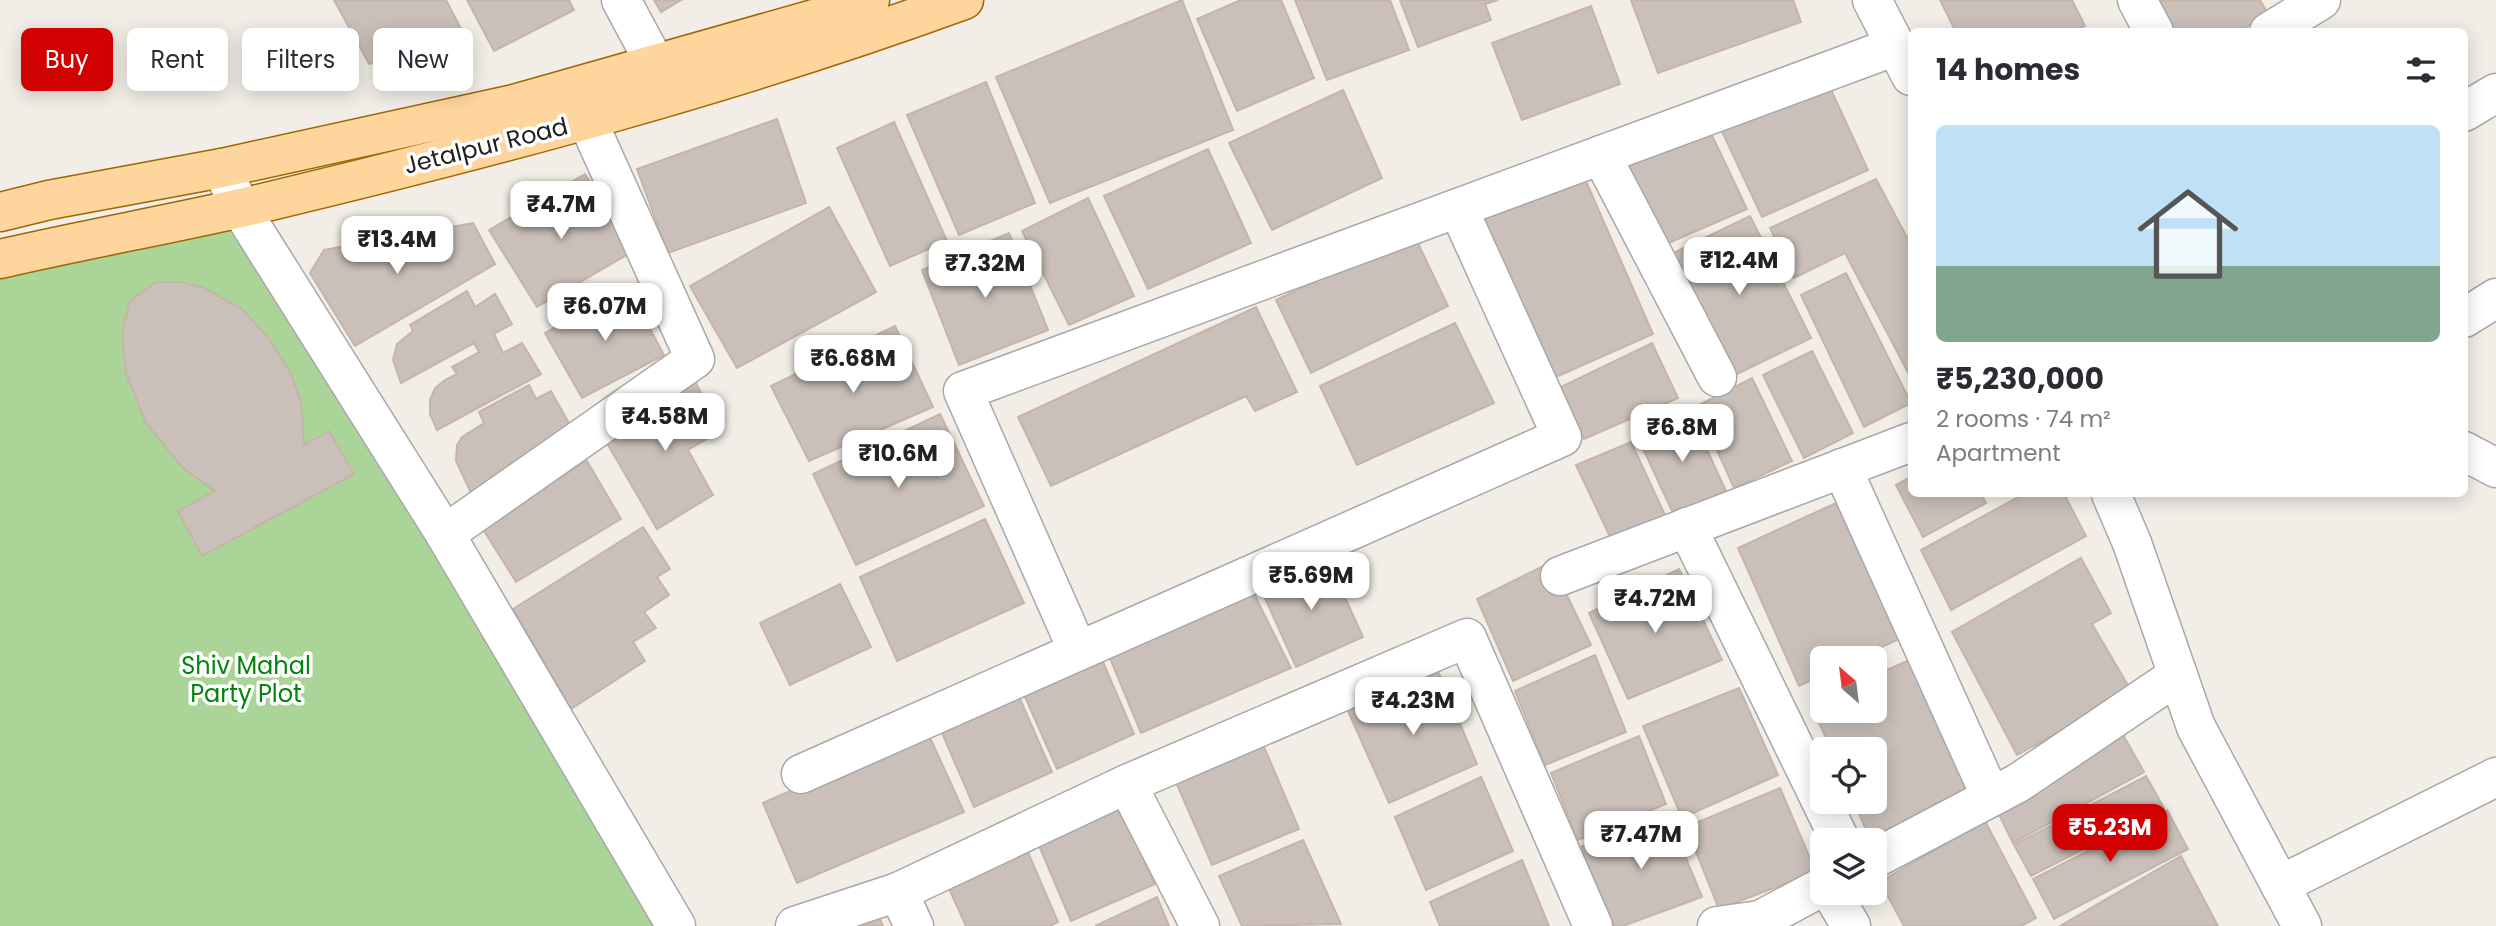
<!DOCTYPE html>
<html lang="en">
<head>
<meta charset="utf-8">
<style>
  :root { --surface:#fff; --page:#f2f2f3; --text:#2b2b33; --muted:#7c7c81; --accent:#d10001 }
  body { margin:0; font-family:Poppins,sans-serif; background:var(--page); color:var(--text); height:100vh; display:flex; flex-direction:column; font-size:26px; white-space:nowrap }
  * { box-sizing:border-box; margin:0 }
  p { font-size:23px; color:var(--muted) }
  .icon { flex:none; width:38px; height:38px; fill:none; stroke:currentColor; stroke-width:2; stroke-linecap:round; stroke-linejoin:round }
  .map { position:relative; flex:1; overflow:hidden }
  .details { position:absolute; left:1908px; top:28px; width:560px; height:469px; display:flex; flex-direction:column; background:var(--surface); border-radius:10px; box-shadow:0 4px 18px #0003 }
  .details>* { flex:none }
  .guide { position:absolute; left:21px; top:28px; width:665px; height:63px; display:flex; gap:14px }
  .needle { width:46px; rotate:332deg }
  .tools { position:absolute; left:1810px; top:646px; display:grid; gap:14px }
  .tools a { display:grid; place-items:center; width:77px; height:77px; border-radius:10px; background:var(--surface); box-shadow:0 4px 18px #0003; font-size:35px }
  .price { position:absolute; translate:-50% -60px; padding:0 16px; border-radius:14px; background:#fff; color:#222; font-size:23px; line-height:46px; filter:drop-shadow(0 2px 4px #0008) }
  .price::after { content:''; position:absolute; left:50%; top:42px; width:21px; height:16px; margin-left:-10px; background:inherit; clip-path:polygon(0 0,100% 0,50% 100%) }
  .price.active { background:var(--accent); color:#fff }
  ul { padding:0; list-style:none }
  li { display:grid; align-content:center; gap:14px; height:371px; padding:0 28px }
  li span { display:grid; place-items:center; height:217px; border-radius:10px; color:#555 }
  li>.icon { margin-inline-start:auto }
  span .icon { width:126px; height:126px; fill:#fffc; stroke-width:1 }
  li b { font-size:30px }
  h2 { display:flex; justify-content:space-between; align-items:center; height:84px; padding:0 28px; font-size:30px }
  .chip { padding:0 24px; border-radius:10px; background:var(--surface); box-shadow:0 4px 18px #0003; font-size:24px; line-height:63px }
  .chip.active { background:var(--accent); color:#fff }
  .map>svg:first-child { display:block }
  .forest { fill:#aad498 }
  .building { fill:#cac0b9; stroke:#c5b4a7; stroke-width:2 }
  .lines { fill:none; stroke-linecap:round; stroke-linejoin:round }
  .street-casing { stroke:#a8a8a8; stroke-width:41 }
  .primary-casing { stroke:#9d6800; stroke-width:41 }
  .street { stroke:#fff; stroke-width:38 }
  .primary { stroke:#ffd59e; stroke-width:38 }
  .labels { text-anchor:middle; stroke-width:7; stroke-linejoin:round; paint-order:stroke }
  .street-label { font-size:24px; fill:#212121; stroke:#fff }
  .park-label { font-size:24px; fill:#03850d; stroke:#fff }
</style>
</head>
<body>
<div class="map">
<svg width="2496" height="926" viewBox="0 0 2496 926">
  <rect width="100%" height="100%" fill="#f2eee7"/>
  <polygon class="forest" points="243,191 676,926 0,926 0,243"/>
  <g class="building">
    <polygon points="334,0 446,0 469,44 369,64"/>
    <polygon points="467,0 569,0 574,10 494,51"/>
    <polygon points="654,0 681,0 661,12"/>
    <polygon points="1182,0 1233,130 1050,203 996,77"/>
    <polygon points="1241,0 1281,0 1314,78 1237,111 1197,19"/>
    <polygon points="1295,0 1390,0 1409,50 1327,80"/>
    <polygon points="1400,0 1498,0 1485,4 1491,20 1418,47"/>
    <polygon points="1631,0 1793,0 1801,22 1658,73"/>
    <polygon points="1940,0 2072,0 2085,26 2072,32 1956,32"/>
    <polygon points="2152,0 2260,0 2268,14 2238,32 2169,32"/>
    <polygon points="1591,6 1620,84 1522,120 1492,43"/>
    <polygon points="1827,81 1868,170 1762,217 1719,125"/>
    <polygon points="986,82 1035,203 959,235 907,115"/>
    <polygon points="1343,90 1382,178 1272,230 1229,143"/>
    <polygon points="777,119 806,203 668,253 637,169"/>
    <polygon points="894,122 947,241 890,266 837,148"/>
    <polygon points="1708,127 1747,209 1662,246 1623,163"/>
    <polygon points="1208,149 1251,243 1148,289 1104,196"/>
    <polygon points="1581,170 1653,334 1547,381 1470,213"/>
    <polygon points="585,174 632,252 537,307 489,230"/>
    <polygon points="1876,179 1911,245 1911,378 1845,253 1794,278 1770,228"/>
    <polygon points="1088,198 1134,296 1069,325 1022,231"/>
    <polygon points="829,207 876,292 737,368 690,286"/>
    <polygon points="1750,216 1811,338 1727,379 1667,256"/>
    <polygon points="473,223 495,264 355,346 310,273 324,250"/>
    <polygon points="1009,233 1048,330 959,365 922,270"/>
    <polygon points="1414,235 1448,306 1311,373 1276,300"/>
    <polygon points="1846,273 1911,403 1864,427 1801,295"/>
    <polygon points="156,282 180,282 202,287 243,310 269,339 289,370 301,402 304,445 329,431 354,474 202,556 178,511 215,491 183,468 146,423 126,373 122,334 130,301"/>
    <polygon points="627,286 664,355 582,398 545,333"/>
    <polygon points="467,291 475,307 495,294 512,324 494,334 503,353 522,343 541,374 437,430 430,414 430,400 435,388 445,380 457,374 452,367 479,352 474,343 401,383 393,360 397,344 413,331 410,325"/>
    <polygon points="1256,307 1297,392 1255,411 1246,396 1051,486 1018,417"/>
    <polygon points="1455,323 1494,403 1357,465 1320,386"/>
    <polygon points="895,326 933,407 809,461 771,386"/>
    <polygon points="1652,343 1678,398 1584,439 1559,388"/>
    <polygon points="1812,351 1853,433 1804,458 1763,375"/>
    <polygon points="1752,378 1792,461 1734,488 1697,406"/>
    <polygon points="695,382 722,430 688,450 713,495 657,529 601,433"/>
    <polygon points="529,385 536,399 551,391 570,425 472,495 456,461 457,445 462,437 484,423 479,412"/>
    <polygon points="1690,413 1726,491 1673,513 1638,438"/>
    <polygon points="940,414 984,506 856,565 813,474"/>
    <polygon points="1631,442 1666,517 1612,541 1576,465"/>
    <polygon points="587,461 621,519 516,582 481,526"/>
    <polygon points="1911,477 1911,494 1981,494 1986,503 1923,537 1896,485"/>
    <polygon points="2024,494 2064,494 2086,536 1951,610 1921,550"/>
    <polygon points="1836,503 1899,639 1858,658 1822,658 1822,675 1799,686 1738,548"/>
    <polygon points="985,519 1024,603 897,661 860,577"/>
    <polygon points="643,527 670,569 657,577 669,595 644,612 656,628 633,642 645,661 571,709 513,609"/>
    <polygon points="1327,558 1363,637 1296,667 1260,587"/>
    <polygon points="2081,558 2111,613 2092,624 2132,692 2017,755 1952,632"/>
    <polygon points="1551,562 1591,645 1513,681 1477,599"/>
    <polygon points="1679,569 1722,660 1628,699 1589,613"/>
    <polygon points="840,584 871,647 790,685 760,623"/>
    <polygon points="1252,590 1291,668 1141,733 1107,651"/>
    <polygon points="1100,655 1134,734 1057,769 1022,690"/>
    <polygon points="1595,655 1626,732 1545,765 1515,691"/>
    <polygon points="1909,660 1970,794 1870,839 1854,802 1874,802 1874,749 1831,749 1811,705 1822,700 1822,710 1874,710 1874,676"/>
    <polygon points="1437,669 1477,764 1389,803 1348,711"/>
    <polygon points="1739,688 1778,775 1682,818 1643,726"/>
    <polygon points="1017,692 1052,772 974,807 939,726"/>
    <polygon points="2117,724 2144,772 2013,843 1995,806"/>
    <polygon points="927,731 964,812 797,883 763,803"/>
    <polygon points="1639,736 1666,804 1578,840 1551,773"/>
    <polygon points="1262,742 1299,829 1212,865 1175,780"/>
    <polygon points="2146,776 2164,808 2031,876 2014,845"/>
    <polygon points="1481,777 1513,851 1426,890 1395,817"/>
    <polygon points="1780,788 1816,872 1719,909 1686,827"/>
    <polygon points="1119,804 1155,884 1071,921 1037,841"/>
    <polygon points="2167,810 2188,849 2054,919 2033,879"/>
    <polygon points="1667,812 1702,897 1623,926 1614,926 1580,847"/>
    <polygon points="1985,821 2036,918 2021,926 1904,926 1880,882"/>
    <polygon points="1303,840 1341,924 1242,926 1219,876"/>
    <polygon points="1024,843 1058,922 1050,926 966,926 945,880"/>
    <polygon points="2181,856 2218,926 2060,926"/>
    <polygon points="1522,860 1549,926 1440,926 1430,902"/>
    <polygon points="1157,897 1169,926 1095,926"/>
    <polygon points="874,906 883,926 829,926"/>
  </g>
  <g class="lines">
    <defs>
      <g id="street">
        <polyline points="621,0 671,93"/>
        <polyline points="1872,0 1911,76"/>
        <polyline points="2137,0 2154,32"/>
        <polyline points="2269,32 2321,0"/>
        <polyline points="2464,112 2496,93"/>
        <polyline points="1601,155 1717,377"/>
        <polyline points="222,168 240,208 445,534 676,926"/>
        <polyline points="2464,318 2496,298"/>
        <polyline points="2464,451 2496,468"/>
        <polyline points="1842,468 1991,797"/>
        <polyline points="2111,494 2132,543 2196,727 2302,926"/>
        <polyline points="1687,527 1840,840"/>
        <polyline points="445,534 695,359 573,89"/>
        <polyline points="1560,576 1911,442"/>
        <polyline points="1078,651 963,391 1896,46"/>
        <polyline points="801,774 1562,437 1458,208"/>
        <polyline points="1127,784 1200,926"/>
        <polyline points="1874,859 2018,783 2178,675"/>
        <polyline points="2280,885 2496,777"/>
        <polyline points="898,892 914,926"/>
        <polyline points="1831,892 1851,926"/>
        <polyline points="795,926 898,892 1127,784 1467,638 1593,926"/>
        <polyline points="1717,926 1760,920 1822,887"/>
      </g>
      <g id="primary">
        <polyline points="0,212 49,200 222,168 514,104 835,13 870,0"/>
        <path d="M0,259c86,-20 173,-35 258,-55 238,-57 476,-120 706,-204"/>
      </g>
    </defs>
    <use href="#street" class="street-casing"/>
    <use href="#primary" class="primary-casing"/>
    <use href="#street" class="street"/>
    <use href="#primary" class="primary"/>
  </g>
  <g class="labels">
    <g class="street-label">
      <text transform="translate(486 146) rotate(-14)" y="8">Jetalpur Road</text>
    </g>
    <g class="park-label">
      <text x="246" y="674">Shiv Mahal<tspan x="246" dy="28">Party Plot</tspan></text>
    </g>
  </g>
</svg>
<div class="tools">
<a><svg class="needle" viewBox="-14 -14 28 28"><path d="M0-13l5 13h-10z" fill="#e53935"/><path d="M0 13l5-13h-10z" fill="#7c7c81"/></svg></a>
<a><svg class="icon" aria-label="locate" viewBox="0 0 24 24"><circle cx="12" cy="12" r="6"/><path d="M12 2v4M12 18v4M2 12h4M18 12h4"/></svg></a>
<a><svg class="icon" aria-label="layers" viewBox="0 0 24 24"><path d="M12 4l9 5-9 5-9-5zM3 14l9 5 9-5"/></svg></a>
</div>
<b class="price" style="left:561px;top:241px">₹4.7M</b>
<b class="price" style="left:397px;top:276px">₹13.4M</b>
<b class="price" style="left:1739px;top:297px">₹12.4M</b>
<b class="price" style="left:985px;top:300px">₹7.32M</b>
<b class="price" style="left:605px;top:343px">₹6.07M</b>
<b class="price" style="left:853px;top:395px">₹6.68M</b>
<b class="price" style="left:665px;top:453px">₹4.58M</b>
<b class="price" style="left:1682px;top:464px">₹6.8M</b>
<b class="price" style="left:898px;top:490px">₹10.6M</b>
<b class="price" style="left:1311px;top:612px">₹5.69M</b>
<b class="price" style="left:1655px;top:635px">₹4.72M</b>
<b class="price" style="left:1413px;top:737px">₹4.23M</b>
<b class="price active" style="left:2110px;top:864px">₹5.23M</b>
<b class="price" style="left:1641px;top:871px">₹7.47M</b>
<div class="guide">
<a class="chip active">Buy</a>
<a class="chip">Rent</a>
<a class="chip">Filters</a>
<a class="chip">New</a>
</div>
<section class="details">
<h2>14 homes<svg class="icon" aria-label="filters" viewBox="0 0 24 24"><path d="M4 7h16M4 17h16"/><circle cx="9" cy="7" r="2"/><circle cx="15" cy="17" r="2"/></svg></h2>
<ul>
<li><span style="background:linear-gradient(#bfe0f5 65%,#7fa58c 0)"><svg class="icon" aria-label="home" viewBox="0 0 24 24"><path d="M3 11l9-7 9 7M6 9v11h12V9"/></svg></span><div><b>₹5,230,000</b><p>2 rooms · 74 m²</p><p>Apartment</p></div></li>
</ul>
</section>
</div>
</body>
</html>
